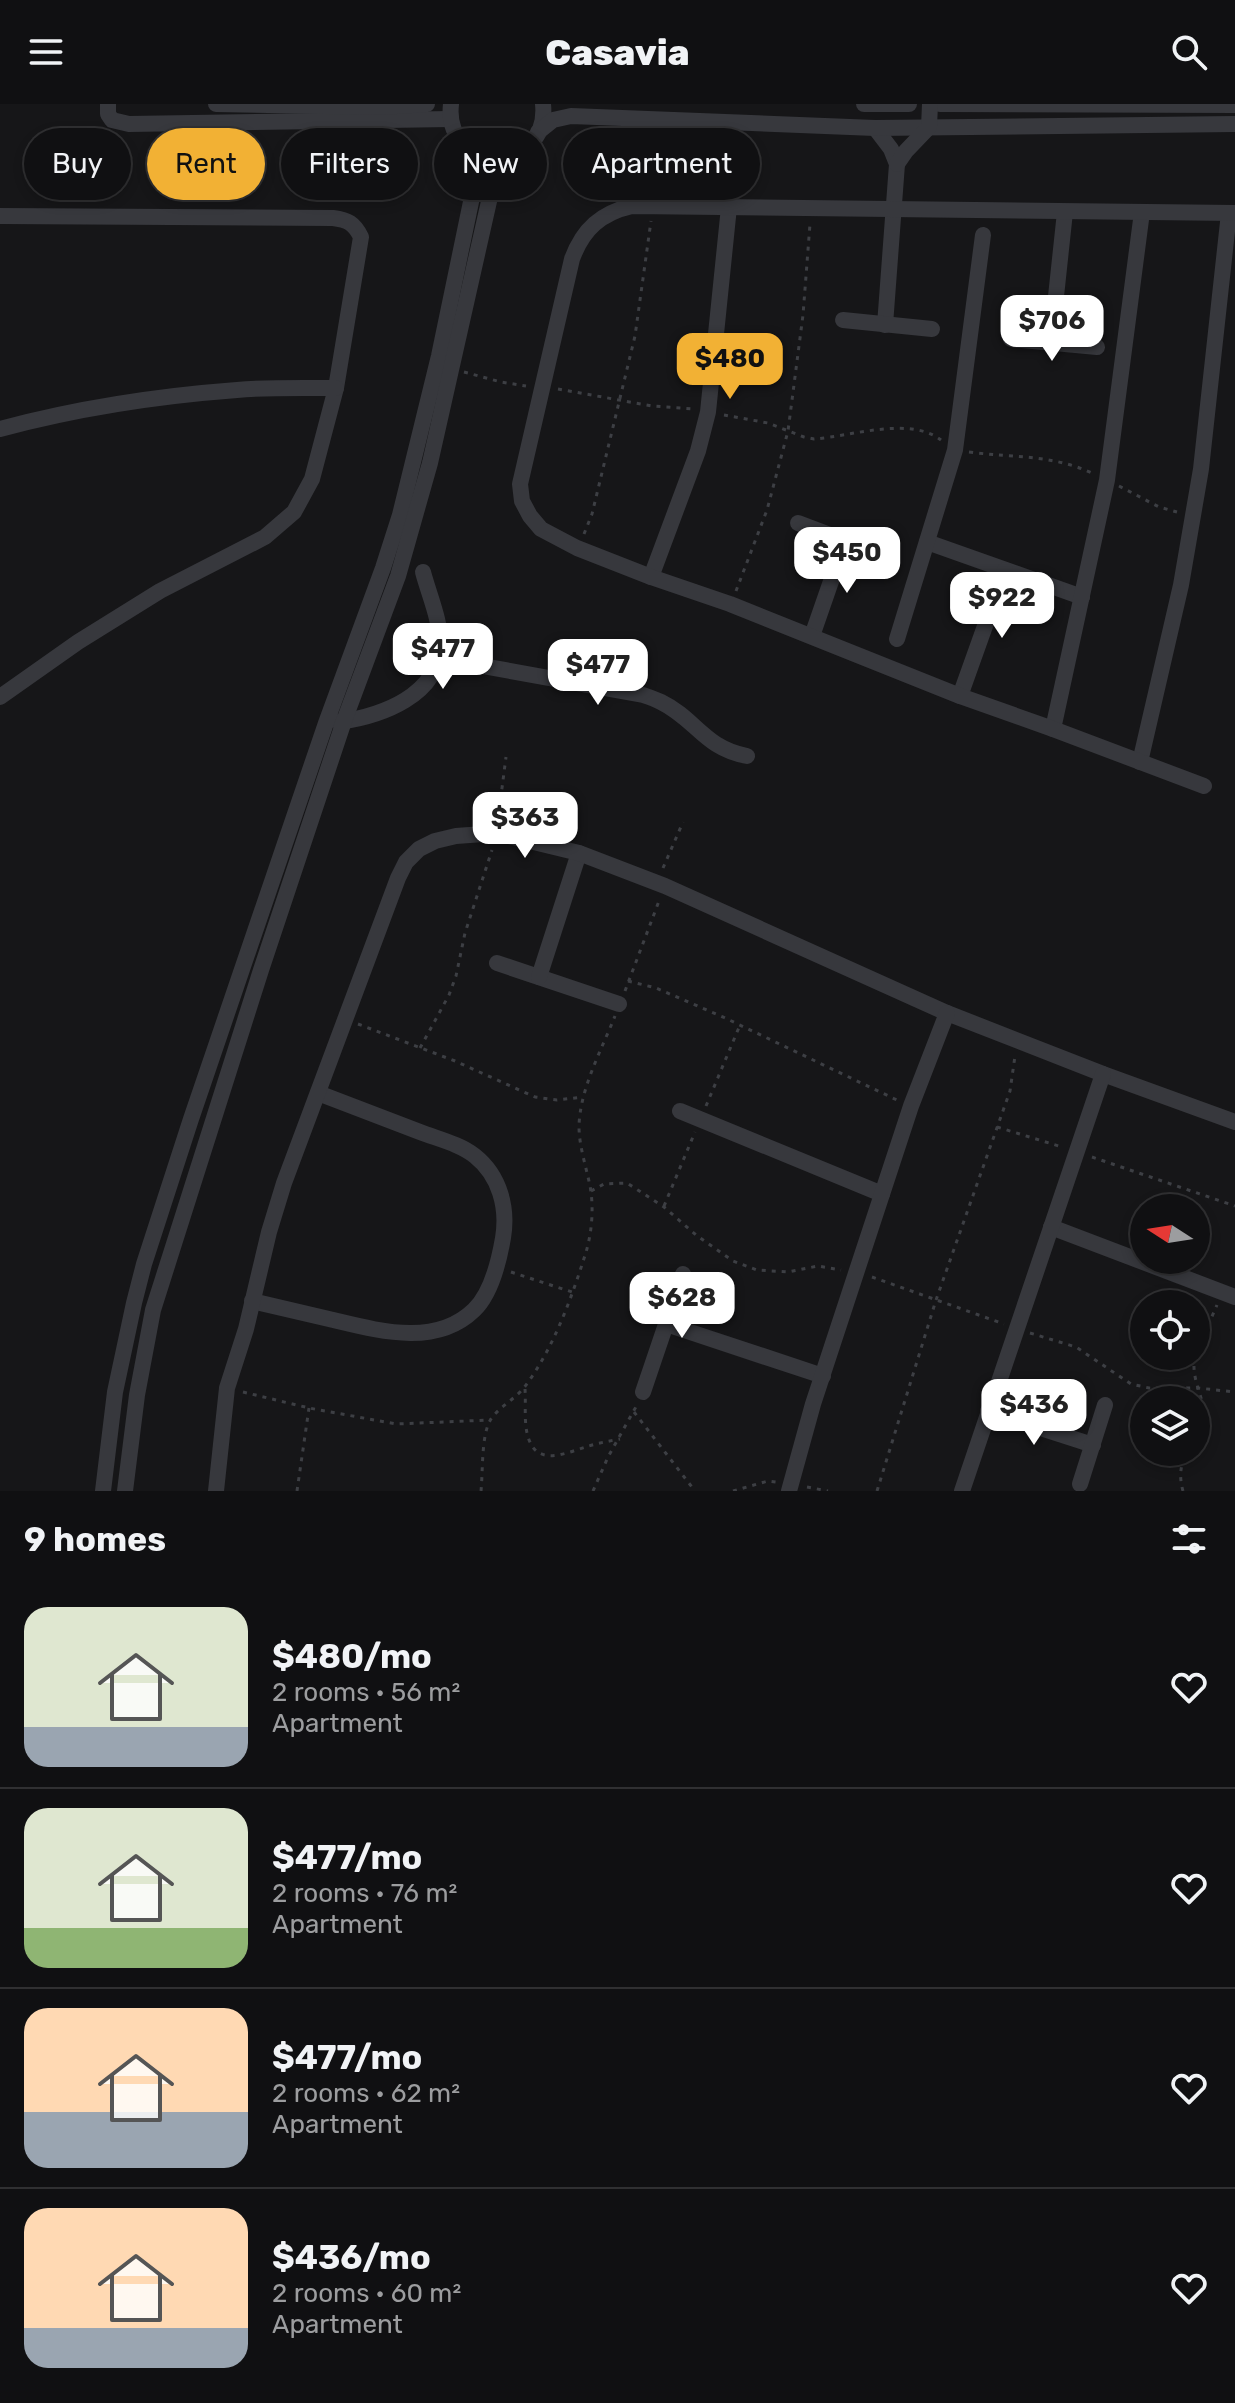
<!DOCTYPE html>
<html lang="en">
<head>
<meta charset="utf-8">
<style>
  :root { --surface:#101012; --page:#19191b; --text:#f1f3f6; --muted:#9c9d9f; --line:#303032; --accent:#f2b134 }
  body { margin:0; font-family:Rubik,sans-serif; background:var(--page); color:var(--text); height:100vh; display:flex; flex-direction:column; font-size:30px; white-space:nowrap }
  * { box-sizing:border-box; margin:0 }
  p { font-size:26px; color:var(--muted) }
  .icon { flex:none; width:44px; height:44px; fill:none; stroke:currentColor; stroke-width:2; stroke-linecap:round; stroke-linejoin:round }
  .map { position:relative; height:1387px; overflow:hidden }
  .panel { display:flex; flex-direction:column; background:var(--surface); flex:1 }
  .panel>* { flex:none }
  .guide { position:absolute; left:24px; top:24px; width:800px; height:72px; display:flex; gap:16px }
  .needle { width:52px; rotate:282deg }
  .fabs { position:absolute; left:1130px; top:1090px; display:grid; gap:16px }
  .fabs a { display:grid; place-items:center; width:80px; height:80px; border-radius:50%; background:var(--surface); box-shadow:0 4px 12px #0003,0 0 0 2px var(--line); font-size:40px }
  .price { position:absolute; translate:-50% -68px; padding:0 18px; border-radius:16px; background:#fff; color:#222; font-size:26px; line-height:52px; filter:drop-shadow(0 2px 4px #0008) }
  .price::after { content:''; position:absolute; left:50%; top:48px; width:24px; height:18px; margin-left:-12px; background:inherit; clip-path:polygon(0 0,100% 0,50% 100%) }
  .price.active { background:var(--accent); color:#111 }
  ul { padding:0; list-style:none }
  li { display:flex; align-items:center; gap:24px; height:200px; padding:0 24px }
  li+li { border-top:2px solid var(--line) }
  li span { display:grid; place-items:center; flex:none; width:224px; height:160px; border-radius:24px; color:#555 }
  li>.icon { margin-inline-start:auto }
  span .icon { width:96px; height:96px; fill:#fffc; stroke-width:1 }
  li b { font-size:34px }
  h2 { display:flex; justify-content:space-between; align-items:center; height:96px; padding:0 24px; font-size:34px }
  .chip { padding:0 28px; border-radius:36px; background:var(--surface); box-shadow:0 4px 12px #0003,0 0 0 2px var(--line); font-size:28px; line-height:72px }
  .chip.active { background:var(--accent); color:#111 }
  header { display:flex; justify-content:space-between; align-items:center; height:104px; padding:0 24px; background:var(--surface); font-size:36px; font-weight:800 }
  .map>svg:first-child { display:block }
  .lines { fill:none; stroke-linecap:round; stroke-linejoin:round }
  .path { stroke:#3d3f44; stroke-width:3; stroke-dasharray:4 6; stroke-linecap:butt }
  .minor { stroke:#37383d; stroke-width:16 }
</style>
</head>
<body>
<header><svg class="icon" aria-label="menu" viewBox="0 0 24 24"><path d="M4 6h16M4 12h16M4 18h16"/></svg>Casavia<svg class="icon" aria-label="search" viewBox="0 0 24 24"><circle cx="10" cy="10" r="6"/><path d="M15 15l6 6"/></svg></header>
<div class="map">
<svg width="1235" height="1387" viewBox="0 0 1235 1387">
  <rect width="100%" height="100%" fill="#161618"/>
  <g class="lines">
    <g class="path">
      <polyline points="464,268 501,278 526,282"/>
      <polyline points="558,285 652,302 693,305"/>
      <path d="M724,311l44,8 36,14 10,2c38,-3 96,-23 127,1"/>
      <path d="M969,348c45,6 83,2 125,22"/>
      <polyline points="1119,382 1159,403 1177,408"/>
      <polyline points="584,430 592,410 635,232 651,117"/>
      <polyline points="736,487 767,406 788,327 803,211 810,120"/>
      <polyline points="498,715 506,653"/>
      <polyline points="663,764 683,718"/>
      <polyline points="628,877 656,884 723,913 899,997"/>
      <polyline points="625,887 659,797"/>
      <polyline points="358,920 455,957 535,993 557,996 583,993"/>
      <polyline points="420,944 449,891 456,872 465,829 492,746"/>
      <polyline points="706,1002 740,921"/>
      <polyline points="997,1023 1062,1043"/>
      <polyline points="1092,1053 1235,1102"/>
      <polyline points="591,1087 604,1080 627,1079 664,1103 696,1131 733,1157 757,1166 788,1168 818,1162 841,1166"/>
      <polyline points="664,1102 695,1028"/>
      <polyline points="511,1168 572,1188"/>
      <polyline points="872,1173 1004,1220"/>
      <polyline points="1030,1229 1076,1243 1131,1280 1149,1284 1198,1284 1235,1288"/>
      <polyline points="1196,1249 1217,1201"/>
      <path d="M1195,1252c-7,31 24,57 1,86"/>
      <path d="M525,1285c1,14 -1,30 2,44 8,36 38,20 62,13 10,-3 20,-5 31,-7"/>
      <polyline points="243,1288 309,1304 396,1320 490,1316"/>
      <polyline points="634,1308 695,1387"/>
      <polyline points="807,1383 828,1387"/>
      <polyline points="297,1387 309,1304"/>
      <path d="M481,1387c2,-19 0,-57 10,-72 9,-13 26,-21 35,-34 28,-38 46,-88 60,-133 6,-20 8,-45 4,-66 -4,-20 -11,-40 -11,-60 1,-37 22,-75 36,-110"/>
      <polyline points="593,1387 608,1353 637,1301"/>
      <polyline points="733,1387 768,1377 776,1378"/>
      <polyline points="877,1387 936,1196 1010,987 1015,952"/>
      <path d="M1183,1387c-4,-14 -3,-26 4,-39"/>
    </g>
    <g class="minor">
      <polyline points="108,0 108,10 112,16 129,20 451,15"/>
      <polyline points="216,0 381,3 427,0"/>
      <path d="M451,0c-8,69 99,71 92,0"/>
      <polyline points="864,0 909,0"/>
      <polyline points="940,0 1235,1"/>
      <polyline points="875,24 891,45 897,60 885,221"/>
      <polyline points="538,28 553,16 571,12 875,24 1235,20"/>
      <polyline points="897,60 906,47 929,23 930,0"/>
      <path d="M0,112l333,2c15,2 21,5 28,19l-25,151 -24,91 -18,33 -29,25 -105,54 -82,51 -78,55"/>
      <polyline points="843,216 932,225"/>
      <polyline points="1011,235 1097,243"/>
      <polyline points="1051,239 1065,108"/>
      <path d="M0,325c78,-21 157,-33 237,-39 33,-3 66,-2 99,-2"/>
      <polyline points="798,419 888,453"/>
      <polyline points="927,438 1082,493"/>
      <polyline points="651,473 698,347 708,308 729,103"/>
      <polyline points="812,532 845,437"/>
      <polyline points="897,535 955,346 983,131"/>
      <path d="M438,554l205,37c6,2 12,4 18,7 35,17 43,46 86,54"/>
      <polyline points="960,592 1005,466"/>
      <path d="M339,618c42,-6 100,-26 101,-77 1,-24 -11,-50 -17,-73"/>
      <polyline points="1053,625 1107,376 1142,108"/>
      <polyline points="1140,658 1181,481 1201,365 1229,109"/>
      <path d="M1204,682l-151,-57 -93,-33 -230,-92 -79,-27 -74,-29 -36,-19 -11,-13 -8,-15 -2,-17 52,-225c11,-30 29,-46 60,-53l603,7"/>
      <polyline points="497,859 619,900"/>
      <polyline points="539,873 579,749"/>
      <polyline points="680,1007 882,1090"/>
      <polyline points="1051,1123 1235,1193"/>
      <path d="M252,1197c26,6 52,12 77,18 47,11 106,29 145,-9 17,-16 25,-49 29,-72 5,-30 -3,-62 -28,-82 -15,-12 -37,-17 -55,-24 -34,-13 -68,-26 -102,-39"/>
      <polyline points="666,1220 823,1272"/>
      <polyline points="643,1288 683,1170"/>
      <polyline points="988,1307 1093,1341"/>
      <polyline points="1080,1380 1105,1301"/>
      <polyline points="103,1387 115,1288 134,1199 144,1160 191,1015 326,619 383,464 400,411 439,252 472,93 474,47"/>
      <polyline points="125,1387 137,1291 153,1206 261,866 344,617 398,472 430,359 499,53"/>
      <polyline points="216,1387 227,1284 246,1225 269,1128 284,1079 398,774 406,758 419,745 435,737 456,732 497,729 579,749 665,782 947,909 1103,970 1235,1018"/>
      <polyline points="789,1387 813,1300 911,1002 947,909"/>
      <polyline points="962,1387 1103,970"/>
    </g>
  </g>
</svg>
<div class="fabs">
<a><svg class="needle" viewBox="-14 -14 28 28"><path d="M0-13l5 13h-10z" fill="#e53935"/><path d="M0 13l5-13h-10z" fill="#9c9d9f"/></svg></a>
<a><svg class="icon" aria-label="locate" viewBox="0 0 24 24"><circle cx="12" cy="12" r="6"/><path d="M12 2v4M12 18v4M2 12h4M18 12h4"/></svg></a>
<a><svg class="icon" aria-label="layers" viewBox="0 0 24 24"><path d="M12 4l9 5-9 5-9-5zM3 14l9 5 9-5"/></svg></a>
</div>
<b class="price" style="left:1052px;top:259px">$706</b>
<b class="price active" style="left:730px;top:297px">$480</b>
<b class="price" style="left:847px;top:491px">$450</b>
<b class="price" style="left:1002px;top:536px">$922</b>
<b class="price" style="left:443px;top:587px">$477</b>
<b class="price" style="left:598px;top:603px">$477</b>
<b class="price" style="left:525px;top:756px">$363</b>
<b class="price" style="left:682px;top:1236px">$628</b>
<b class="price" style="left:1034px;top:1343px">$436</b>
<div class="guide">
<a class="chip">Buy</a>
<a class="chip active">Rent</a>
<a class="chip">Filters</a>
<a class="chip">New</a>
<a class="chip">Apartment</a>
</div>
</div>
<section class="panel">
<h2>9 homes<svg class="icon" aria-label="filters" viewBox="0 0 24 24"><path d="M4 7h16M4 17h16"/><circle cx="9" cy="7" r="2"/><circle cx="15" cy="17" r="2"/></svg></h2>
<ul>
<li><span style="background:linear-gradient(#dfe7d0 75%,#9aa5b1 0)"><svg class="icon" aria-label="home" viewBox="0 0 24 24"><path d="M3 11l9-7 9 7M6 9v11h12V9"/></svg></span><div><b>$480/mo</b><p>2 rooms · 56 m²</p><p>Apartment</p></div><svg class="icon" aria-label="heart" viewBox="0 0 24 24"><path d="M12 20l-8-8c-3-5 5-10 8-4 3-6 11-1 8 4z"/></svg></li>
<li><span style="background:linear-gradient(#dfe7d0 75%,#8fb573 0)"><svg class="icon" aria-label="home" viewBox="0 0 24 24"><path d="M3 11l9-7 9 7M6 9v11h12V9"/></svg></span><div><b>$477/mo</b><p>2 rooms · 76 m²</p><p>Apartment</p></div><svg class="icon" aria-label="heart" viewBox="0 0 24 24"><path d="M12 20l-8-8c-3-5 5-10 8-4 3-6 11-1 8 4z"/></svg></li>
<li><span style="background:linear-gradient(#ffd9b3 65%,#9aa5b1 0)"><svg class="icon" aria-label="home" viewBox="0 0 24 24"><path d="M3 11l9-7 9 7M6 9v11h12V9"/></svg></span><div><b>$477/mo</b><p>2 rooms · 62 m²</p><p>Apartment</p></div><svg class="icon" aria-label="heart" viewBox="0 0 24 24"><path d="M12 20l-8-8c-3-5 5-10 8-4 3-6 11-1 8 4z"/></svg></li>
<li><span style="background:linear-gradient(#ffd9b3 75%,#9aa5b1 0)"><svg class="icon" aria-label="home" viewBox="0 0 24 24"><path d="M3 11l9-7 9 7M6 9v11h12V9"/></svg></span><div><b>$436/mo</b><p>2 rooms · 60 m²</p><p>Apartment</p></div><svg class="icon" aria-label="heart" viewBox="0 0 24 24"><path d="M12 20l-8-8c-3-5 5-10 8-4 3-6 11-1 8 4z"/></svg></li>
</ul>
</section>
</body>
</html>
